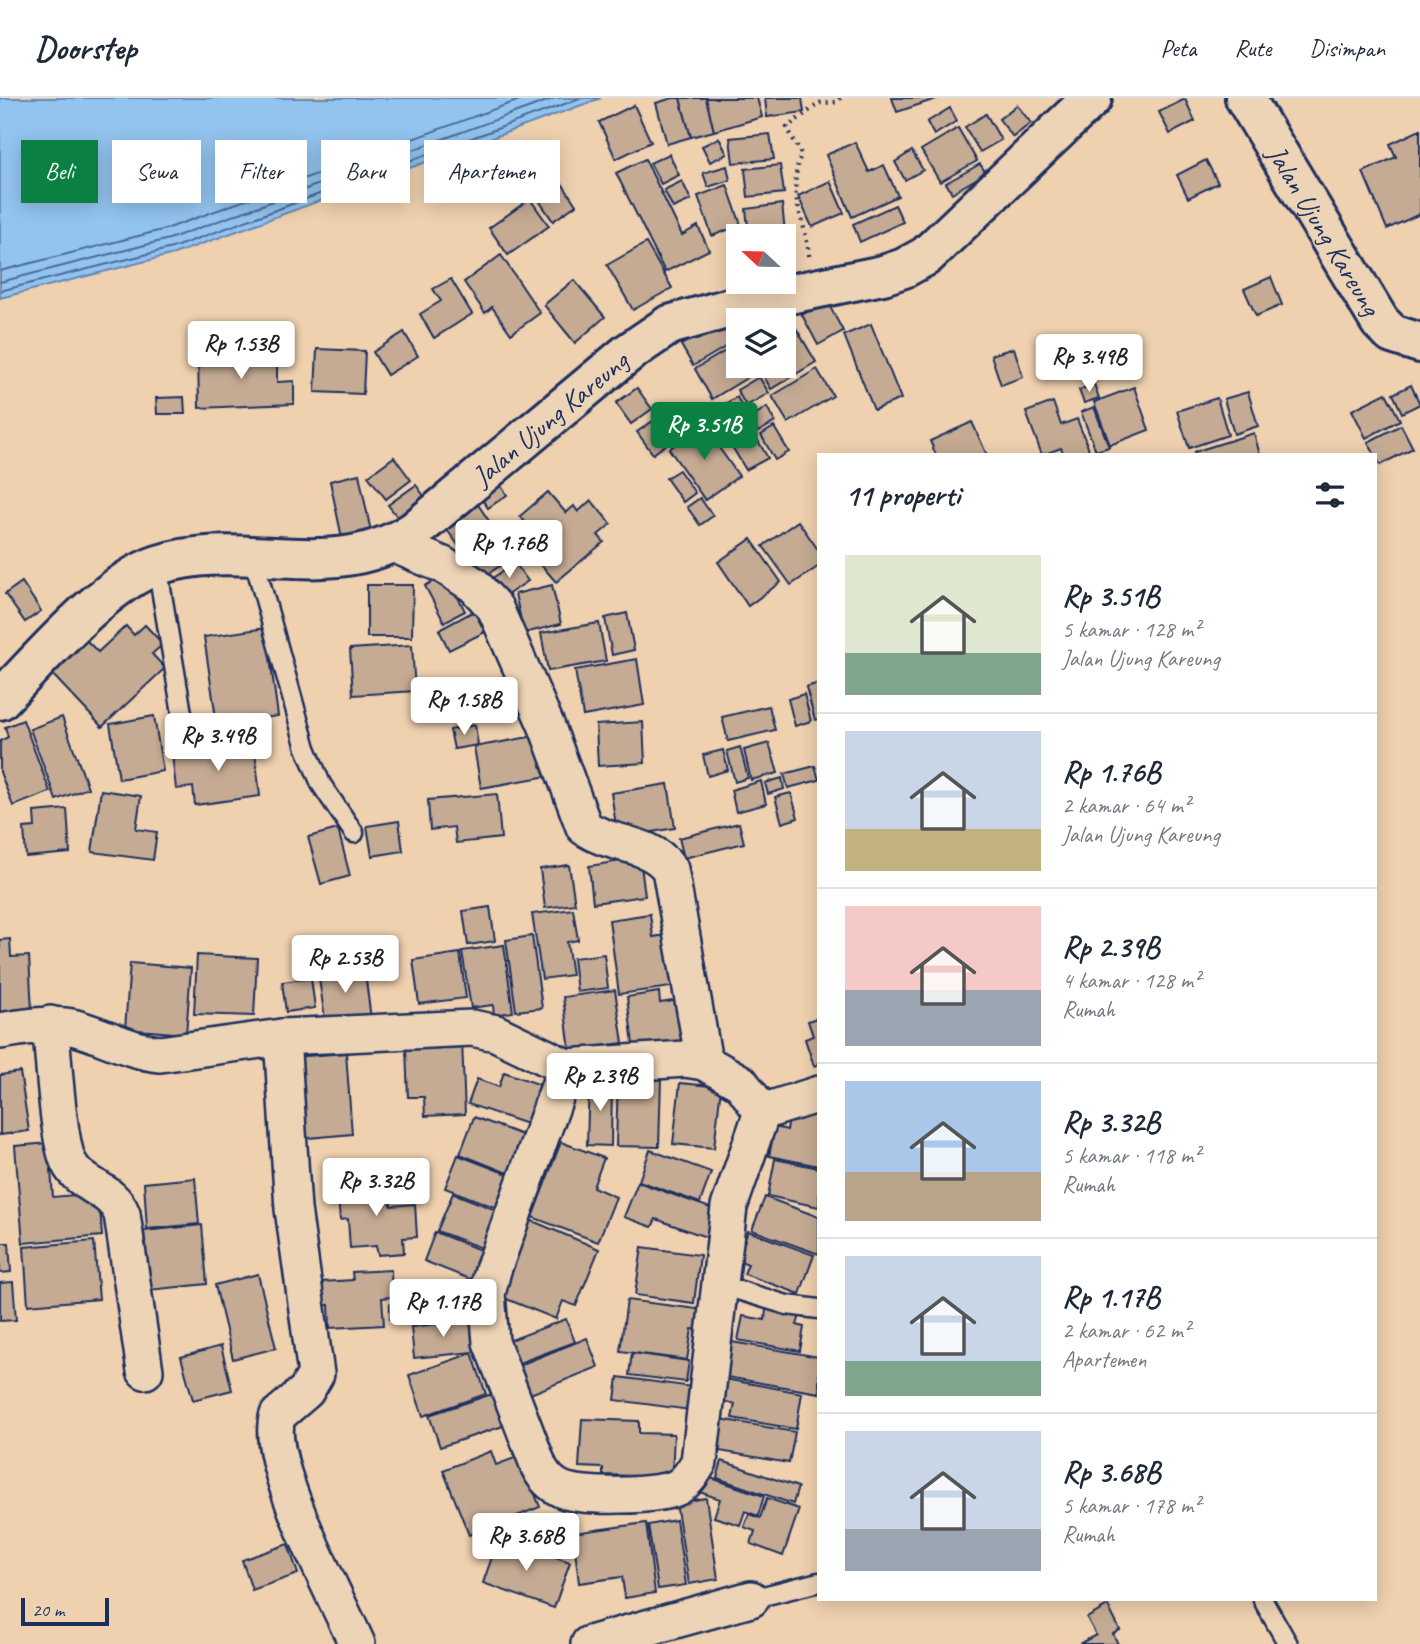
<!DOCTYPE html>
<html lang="id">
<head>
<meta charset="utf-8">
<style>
  :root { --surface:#fff; --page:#f6f6f7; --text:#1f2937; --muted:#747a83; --line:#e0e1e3; --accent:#0b8043 }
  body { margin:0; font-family:Caveat,sans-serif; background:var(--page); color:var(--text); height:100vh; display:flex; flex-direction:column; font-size:26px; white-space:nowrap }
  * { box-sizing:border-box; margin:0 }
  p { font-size:23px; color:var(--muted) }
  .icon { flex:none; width:38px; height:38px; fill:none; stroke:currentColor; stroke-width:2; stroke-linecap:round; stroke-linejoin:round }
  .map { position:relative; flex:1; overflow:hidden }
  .panel { position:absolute; left:817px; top:355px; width:560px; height:1148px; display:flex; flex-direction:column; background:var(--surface); border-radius:0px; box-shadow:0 4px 18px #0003 }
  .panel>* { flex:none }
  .guide { position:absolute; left:21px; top:42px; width:665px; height:63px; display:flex; gap:14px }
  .needle { width:46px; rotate:292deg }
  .fabs { position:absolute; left:726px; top:126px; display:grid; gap:14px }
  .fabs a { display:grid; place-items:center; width:70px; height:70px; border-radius:0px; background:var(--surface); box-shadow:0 4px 18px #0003; font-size:35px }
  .scale { position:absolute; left:21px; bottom:18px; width:88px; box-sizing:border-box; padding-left:7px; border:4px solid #1b2f5e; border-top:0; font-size:19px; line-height:24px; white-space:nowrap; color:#1b2f5e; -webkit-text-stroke:5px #eed4b6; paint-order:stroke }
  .price { position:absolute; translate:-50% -60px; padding:0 16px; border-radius:7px; background:#fff; color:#222; font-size:23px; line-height:46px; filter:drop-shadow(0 2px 4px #0008) }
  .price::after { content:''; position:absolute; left:50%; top:42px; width:21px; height:16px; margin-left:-10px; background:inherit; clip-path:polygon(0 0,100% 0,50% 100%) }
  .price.selected { background:var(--accent); color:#fff }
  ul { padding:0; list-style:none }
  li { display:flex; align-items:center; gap:21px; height:175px; padding:0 28px }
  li+li { border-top:2px solid var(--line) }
  li span { display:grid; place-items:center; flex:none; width:196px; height:140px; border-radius:0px; color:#555 }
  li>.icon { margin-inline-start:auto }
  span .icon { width:84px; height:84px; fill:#fffc; stroke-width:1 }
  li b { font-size:30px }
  h2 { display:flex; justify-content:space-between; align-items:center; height:84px; padding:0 28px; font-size:30px }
  .pill { padding:0 24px; border-radius:0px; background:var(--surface); box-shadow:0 4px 18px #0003; font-size:24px; line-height:63px }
  .pill.selected { background:var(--accent); color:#fff }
  header { display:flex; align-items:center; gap:42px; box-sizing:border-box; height:98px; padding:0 35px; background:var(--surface); border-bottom:2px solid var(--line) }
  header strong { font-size:33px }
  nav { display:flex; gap:38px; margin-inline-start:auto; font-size:24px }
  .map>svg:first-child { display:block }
  .water { fill:#93c4ef; stroke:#6388b5; stroke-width:2 }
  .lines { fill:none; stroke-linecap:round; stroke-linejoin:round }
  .shore { stroke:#4b6b98; stroke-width:2 }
  .building { fill:#c5ab93; stroke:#1b2f5e; stroke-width:2 }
  .lane-casing { stroke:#1b2f5e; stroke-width:23 }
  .street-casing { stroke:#1b2f5e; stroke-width:40 }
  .secondary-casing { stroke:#1b2f5e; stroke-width:44 }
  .path { stroke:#1b2f5e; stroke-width:4.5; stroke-dasharray:2 5; stroke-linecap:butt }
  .lane { stroke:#eed4b6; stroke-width:18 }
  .street { stroke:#eed4b6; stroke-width:35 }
  .secondary { stroke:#eed4b6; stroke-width:38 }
  .labels { text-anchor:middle; stroke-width:5; stroke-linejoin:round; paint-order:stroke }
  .street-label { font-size:28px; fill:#1b2f5e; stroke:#eed4b6 }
</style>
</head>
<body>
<header>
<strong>Doorstep</strong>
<nav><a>Peta</a><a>Rute</a><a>Disimpan</a></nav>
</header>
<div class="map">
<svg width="1420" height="1546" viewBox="0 0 1420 1546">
  <rect width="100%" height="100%" fill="#efd1af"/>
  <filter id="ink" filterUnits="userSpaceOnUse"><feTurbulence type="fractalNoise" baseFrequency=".0143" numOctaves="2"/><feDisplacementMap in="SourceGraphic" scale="14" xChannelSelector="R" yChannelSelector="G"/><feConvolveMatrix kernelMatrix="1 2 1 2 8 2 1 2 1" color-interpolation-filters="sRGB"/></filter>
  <g filter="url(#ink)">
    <polygon class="water" points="0,0 601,0 174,156 0,200"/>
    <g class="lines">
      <g class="shore">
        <polyline points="0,173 166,131 525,0"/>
        <polyline points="0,184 169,141 555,0"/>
        <polyline points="0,193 172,150 581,0"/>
      </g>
    </g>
    <g class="building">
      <polygon points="673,0 680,0 691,39 667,46 656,5"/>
      <polygon points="680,0 706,0 714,33 691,39"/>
      <polygon points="706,0 757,0 762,19 714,33"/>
      <polygon points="765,0 802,0 804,14 767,19"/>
      <polygon points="892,0 939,0 897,14"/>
      <polygon points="1185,1 1195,23 1170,36 1159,14"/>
      <polygon points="634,7 651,44 616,61 599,24"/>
      <polygon points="1017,7 1031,25 1013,39 999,21"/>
      <polygon points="950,10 957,23 934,37 927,24"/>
      <polygon points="986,16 1001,42 980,54 965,29"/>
      <polygon points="958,30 977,63 940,84 921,52"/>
      <polygon points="1420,32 1420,116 1387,131 1363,74 1396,59 1390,46"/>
      <polygon points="770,36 774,61 733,65 730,40"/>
      <polygon points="719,40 727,56 710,64 702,48"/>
      <polygon points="855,44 869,74 884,67 898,98 852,119 826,57"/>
      <polygon points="912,53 923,72 905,82 895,64"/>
      <polygon points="669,56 679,77 661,86 650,65"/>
      <polygon points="645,61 682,137 698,128 709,152 665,174 616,75"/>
      <polygon points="1206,62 1218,85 1188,100 1177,77"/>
      <polygon points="980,66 986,75 952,95 946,85"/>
      <polygon points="780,67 784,95 748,99 745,71"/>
      <polygon points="727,68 730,82 708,89 703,75"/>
      <polygon points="682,83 691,102 673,110 664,92"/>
      <polygon points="830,83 844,115 812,129 798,98"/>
      <polygon points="563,87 576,107 553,123 540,104"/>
      <polygon points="727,87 741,127 712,138 698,98"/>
      <polygon points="530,101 549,128 508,157 489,130"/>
      <polygon points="782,106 785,134 749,138 746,111"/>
      <polygon points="895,107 903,124 860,144 853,126"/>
      <polygon points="646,145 672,190 633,212 607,167"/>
      <polygon points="501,157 540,215 511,236 492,209 485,215 464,184"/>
      <polygon points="1271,179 1282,207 1256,218 1244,191"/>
      <polygon points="451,181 472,216 434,240 420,216 441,203 433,191"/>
      <polygon points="574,182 605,219 575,245 544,207"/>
      <polygon points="827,203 843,233 818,247 802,217"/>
      <polygon points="787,215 816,264 771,291 758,268 784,268 784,222 774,222"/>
      <polygon points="722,223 734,244 693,268 681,247"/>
      <polygon points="871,226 901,301 874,312 844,237"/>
      <polygon points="404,234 418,258 387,277 373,254"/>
      <polygon points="737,246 738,268 751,268 755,275 712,301 695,271"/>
      <polygon points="1014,250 1023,279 1001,287 991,257"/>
      <polygon points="317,251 365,253 363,296 315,294"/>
      <polygon points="260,253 260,259 277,259 277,284 294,283 294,306 199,310 198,255"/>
      <polygon points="817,271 833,298 788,325 772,298"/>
      <polygon points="759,279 769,295 746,308 737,292"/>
      <polygon points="1094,286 1099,300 1084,305 1079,292"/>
      <polygon points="1411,287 1420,306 1402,315 1393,296"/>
      <polygon points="1134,289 1149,332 1110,347 1094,304"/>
      <polygon points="637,290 652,311 631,326 616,305"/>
      <polygon points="1248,294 1258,328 1234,336 1224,301"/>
      <polygon points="1386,295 1400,322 1366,340 1352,312"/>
      <polygon points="184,299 185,316 157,316 156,300"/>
      <polygon points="737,299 747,318 723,332 712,313"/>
      <polygon points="1217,300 1228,337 1189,350 1177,313"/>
      <polygon points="1053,304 1061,327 1077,321 1091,357 1064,357 1061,350 1042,357 1026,314"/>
      <polygon points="767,309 775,324 758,334 750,320"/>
      <polygon points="1094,309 1109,349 1096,353 1081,314"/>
      <polygon points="660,318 675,340 653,356 637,334"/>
      <polygon points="972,324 987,357 936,357 930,343"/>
      <polygon points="703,327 739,378 705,402 669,351"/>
      <polygon points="749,327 768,360 746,372 727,340"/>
      <polygon points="1401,327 1413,350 1380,367 1368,344"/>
      <polygon points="774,329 789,354 775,362 761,337"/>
      <polygon points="1254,335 1260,357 1195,357 1194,354"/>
      <polygon points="394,359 411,382 386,401 368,378"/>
      <polygon points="679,372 695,395 683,404 666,380"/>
      <polygon points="359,376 371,434 342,440 330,383"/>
      <polygon points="499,385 507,397 488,410 480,398"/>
      <polygon points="416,387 427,402 400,422 388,407"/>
      <polygon points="548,394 566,415 574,408 578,414 591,402 611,426 598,437 604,444 556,484 526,449 538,439 520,418"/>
      <polygon points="700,400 713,418 700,427 687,409"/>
      <polygon points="477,405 491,426 459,448 444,428"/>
      <polygon points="798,423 819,453 819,468 791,487 763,448"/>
      <polygon points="493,431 512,460 480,481 462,452"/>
      <polygon points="751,441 781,484 748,508 718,464"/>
      <polygon points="515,465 528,483 504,499 491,481"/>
      <polygon points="446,476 465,513 444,524 425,488"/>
      <polygon points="22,484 41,513 25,524 5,496"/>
      <polygon points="367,487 413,487 412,539 367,539"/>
      <polygon points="552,487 561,526 524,535 515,496"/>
      <polygon points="474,513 485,534 449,552 439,532"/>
      <polygon points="627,515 634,552 612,557 605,520"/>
      <polygon points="599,525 606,563 548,573 541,535"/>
      <polygon points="145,527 163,546 152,556 165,570 102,629 52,576 87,543 98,554 126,528 134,537"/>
      <polygon points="266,530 278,618 217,627 204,539"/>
      <polygon points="412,547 415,593 353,597 350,551"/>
      <polygon points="637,561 644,607 583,618 575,572"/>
      <polygon points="819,585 819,621 815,622 806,589"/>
      <polygon points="804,596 811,623 795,628 788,601"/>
      <polygon points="769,608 775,632 728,643 722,619"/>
      <polygon points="154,618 163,673 119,681 110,626"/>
      <polygon points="62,619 88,690 56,702 30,631"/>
      <polygon points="23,622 50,694 13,708 0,674 0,643 8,639 5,629"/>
      <polygon points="643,624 645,665 598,668 596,627"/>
      <polygon points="475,627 478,647 454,651 450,632"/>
      <polygon points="541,637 548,678 481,690 474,649"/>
      <polygon points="254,645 260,698 195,707 193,689 176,691 172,655"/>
      <polygon points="769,645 778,675 751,682 744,652"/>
      <polygon points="740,649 748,680 735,684 727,653"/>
      <polygon points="723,652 728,672 708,678 703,657"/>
      <polygon points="815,668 819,682 788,690 784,676"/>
      <polygon points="782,680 784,691 768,696 765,685"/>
      <polygon points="761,683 766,706 736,714 731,692"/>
      <polygon points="668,686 675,730 618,740 611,695"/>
      <polygon points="101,692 141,698 136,731 157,734 153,762 92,754"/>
      <polygon points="791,695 798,720 782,725 775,699"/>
      <polygon points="497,696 501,740 456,745 454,729 430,732 428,702"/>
      <polygon points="67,711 70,755 26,759 24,730 35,729 34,714"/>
      <polygon points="399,723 403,753 372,758 367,728"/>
      <polygon points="739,725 744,745 684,760 679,740"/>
      <polygon points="338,731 350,778 321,786 308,739"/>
      <polygon points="640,760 645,798 593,805 589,768"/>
      <polygon points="569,767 575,806 545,810 540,771"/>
      <polygon points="490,809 495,843 468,847 463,813"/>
      <polygon points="573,811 578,842 567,844 572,877 542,881 532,816"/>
      <polygon points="650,816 653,839 672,836 679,888 619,896 609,822"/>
      <polygon points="532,838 542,910 516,913 506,842"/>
      <polygon points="10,841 11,859 29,858 32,914 0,916 0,842"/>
      <polygon points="504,847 513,914 494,917 493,907 471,910 462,853"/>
      <polygon points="460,855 466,900 419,906 413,862"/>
      <polygon points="604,856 608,890 577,894 573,860"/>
      <polygon points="197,857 257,860 254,918 194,916"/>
      <polygon points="130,865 191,870 186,936 125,931"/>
      <polygon points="364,867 371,921 326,928 318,874"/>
      <polygon points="311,880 315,910 286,914 282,884"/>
      <polygon points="615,892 623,945 570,952 563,899"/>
      <polygon points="659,894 660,905 679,902 685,947 634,954 627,899"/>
      <polygon points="819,919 819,966 814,968 805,941 813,938 808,923"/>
      <polygon points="462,943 465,1016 425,1018 424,999 408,999 406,951 439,950 439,945"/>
      <polygon points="346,955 352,1036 298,1041 292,959"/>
      <polygon points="20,974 29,1033 0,1037 0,977"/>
      <polygon points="504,974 541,987 527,1026 468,1006 477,981 499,989"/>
      <polygon points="618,978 661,979 659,1049 616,1048"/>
      <polygon points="589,981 612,982 611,1048 587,1047"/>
      <polygon points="680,985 721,989 714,1050 673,1046"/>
      <polygon points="791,1011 819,1016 819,1068 769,1058 775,1029 787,1032"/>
      <polygon points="474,1019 525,1038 510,1076 460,1056"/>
      <polygon points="561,1044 604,1060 593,1089 616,1099 598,1144 532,1119"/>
      <polygon points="49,1045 53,1099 99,1095 102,1138 23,1145 15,1048"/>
      <polygon points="650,1052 711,1074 700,1105 639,1083"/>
      <polygon points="458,1057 515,1079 502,1112 445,1090"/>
      <polygon points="775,1061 819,1070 819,1109 768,1098"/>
      <polygon points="195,1080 199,1126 147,1131 144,1085"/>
      <polygon points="389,1084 391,1108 415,1106 417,1139 403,1140 404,1155 378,1157 376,1148 350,1150 348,1121 340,1122 337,1088"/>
      <polygon points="638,1084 716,1112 706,1139 656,1121 652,1129 624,1119"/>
      <polygon points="453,1095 501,1114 487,1152 437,1133"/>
      <polygon points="765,1099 819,1119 819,1156 752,1132"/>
      <polygon points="530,1122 599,1151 576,1208 563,1203 556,1221 499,1198"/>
      <polygon points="202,1127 207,1186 149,1192 144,1133"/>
      <polygon points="748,1133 814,1157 800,1196 744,1176 748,1166 738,1162"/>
      <polygon points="435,1134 488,1155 477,1184 424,1163"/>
      <polygon points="94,1143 99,1201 28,1207 24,1149"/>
      <polygon points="0,1145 9,1145 11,1174 0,1175"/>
      <polygon points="642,1149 700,1157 694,1205 635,1197"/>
      <polygon points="391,1172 392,1199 382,1200 384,1227 330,1230 329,1207 322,1208 321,1184 353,1182 352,1174"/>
      <polygon points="258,1176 276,1250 233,1261 215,1187"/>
      <polygon points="13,1184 16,1222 0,1223 0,1185"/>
      <polygon points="399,1185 471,1186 470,1222 390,1221 390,1206 399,1206"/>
      <polygon points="627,1202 705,1212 702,1232 692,1231 687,1262 620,1253"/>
      <polygon points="766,1211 800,1217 797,1227 804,1229 800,1253 738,1242 743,1218 765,1222"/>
      <polygon points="566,1221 575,1244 511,1268 503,1245"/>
      <polygon points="471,1222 474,1254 414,1260 411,1229"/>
      <polygon points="587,1240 598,1269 523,1299 512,1270"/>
      <polygon points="726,1243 819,1259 819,1295 721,1278"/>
      <polygon points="221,1248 232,1292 193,1302 181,1259"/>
      <polygon points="472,1255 486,1296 423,1318 409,1277"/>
      <polygon points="632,1255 689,1263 686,1284 629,1277"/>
      <polygon points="618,1279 693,1289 690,1312 615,1302"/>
      <polygon points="719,1280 802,1295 796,1331 732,1320 735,1306 715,1302"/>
      <polygon points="492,1296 503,1328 440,1349 429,1317"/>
      <polygon points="714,1320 795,1334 789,1365 708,1351"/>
      <polygon points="582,1321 639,1323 639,1335 674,1336 672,1379 603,1377 603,1370 579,1369"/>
      <polygon points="491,1353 496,1367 520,1358 540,1409 469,1437 443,1372"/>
      <polygon points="722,1363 798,1389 793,1406 717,1380"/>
      <polygon points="702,1377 764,1398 758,1418 745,1413 740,1427 714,1419 720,1401 697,1393"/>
      <polygon points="706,1400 718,1481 689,1486 676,1405"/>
      <polygon points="767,1400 799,1411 783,1458 751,1446 755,1433 744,1429 749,1416 760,1420"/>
      <polygon points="676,1422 686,1487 658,1491 648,1427"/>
      <polygon points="646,1425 655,1495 625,1500 622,1479 579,1485 573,1435"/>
      <polygon points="499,1439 570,1464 554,1510 483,1485"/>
      <polygon points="288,1446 298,1476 252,1492 242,1462"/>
      <polygon points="1108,1508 1120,1532 1113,1536 1118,1546 1079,1546 1096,1537 1087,1520"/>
    </g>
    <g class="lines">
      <defs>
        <g id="lane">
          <polyline points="253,458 306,650 321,686 354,735"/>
          <polyline points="157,467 187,645"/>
          <polyline points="718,1186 787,1207 819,1211"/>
          <polyline points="751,1501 819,1484"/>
          <polyline points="1263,1502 1288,1546"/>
        </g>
        <g id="street">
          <path d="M393,446l50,21 31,20 21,23 52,119 37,100c27,20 64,13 86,42l34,193"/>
          <path d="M50,926c4,31 7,115 19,139 12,24 43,25 53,51l23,157"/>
          <path d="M0,933c26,-4 51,-9 76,-3 29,8 54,23 84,26l122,-17 190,-9 24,5 70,34 119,-8 19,3 37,21 21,29 -33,95 -30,255c-6,10 -11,19 -21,25 -17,10 -99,11 -117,2 -11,-5 -17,-12 -22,-22l-48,-125 -4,-48 6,-24 73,-203"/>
          <path d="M282,939l11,172 23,165 -10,17 -28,24c-17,44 59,183 79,229"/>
          <polyline points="762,1014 819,996"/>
          <polyline points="589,1546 751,1501"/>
        </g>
        <g id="secondary">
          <path id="s1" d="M1245,0l135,224 12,12 28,9"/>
          <path id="s2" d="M0,602c41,-41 104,-117 158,-135 88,-29 170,21 256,-34l214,-178 41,-28 82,-23 132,-27 21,-7 22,-12 166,-158"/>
        </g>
      </defs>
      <use href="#lane" class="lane-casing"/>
      <use href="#street" class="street-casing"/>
      <use href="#secondary" class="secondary-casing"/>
      <path class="path" d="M809,158c-4,-43 -23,-58 -8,-102l-14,-27 33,-24 18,-1 2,-4"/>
      <use href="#lane" class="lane"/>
      <use href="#street" class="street"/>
      <use href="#secondary" class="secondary"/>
    </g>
  </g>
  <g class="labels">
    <g class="street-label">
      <text dy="10" stroke="none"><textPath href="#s1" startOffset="154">Jalan Ujung Kareung</textPath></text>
      <text dy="10" stroke="none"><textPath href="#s2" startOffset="648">Jalan Ujung Kareung</textPath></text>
    </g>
  </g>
</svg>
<div class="fabs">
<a><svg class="needle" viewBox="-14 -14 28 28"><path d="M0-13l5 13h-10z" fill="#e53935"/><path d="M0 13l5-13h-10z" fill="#747a83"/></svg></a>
<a><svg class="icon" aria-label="layers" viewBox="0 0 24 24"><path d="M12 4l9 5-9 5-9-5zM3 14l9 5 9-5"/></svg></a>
</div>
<div class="scale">20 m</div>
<b class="price" style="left:241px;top:283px">Rp 1.53B</b>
<b class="price" style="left:1089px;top:296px">Rp 3.49B</b>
<b class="price selected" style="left:704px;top:364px">Rp 3.51B</b>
<b class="price" style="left:509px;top:482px">Rp 1.76B</b>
<b class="price" style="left:464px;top:639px">Rp 1.58B</b>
<b class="price" style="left:218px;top:675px">Rp 3.49B</b>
<b class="price" style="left:345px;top:897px">Rp 2.53B</b>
<b class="price" style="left:600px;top:1015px">Rp 2.39B</b>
<b class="price" style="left:376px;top:1120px">Rp 3.32B</b>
<b class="price" style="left:443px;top:1241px">Rp 1.17B</b>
<b class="price" style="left:526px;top:1475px">Rp 3.68B</b>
<div class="guide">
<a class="pill selected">Beli</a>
<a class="pill">Sewa</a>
<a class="pill">Filter</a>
<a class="pill">Baru</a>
<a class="pill">Apartemen</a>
</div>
<section class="panel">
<h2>11 properti<svg class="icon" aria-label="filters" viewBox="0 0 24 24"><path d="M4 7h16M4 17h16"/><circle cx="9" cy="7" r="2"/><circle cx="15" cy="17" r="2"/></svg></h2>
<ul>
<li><span style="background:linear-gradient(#dfe7d0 70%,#7fa58c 0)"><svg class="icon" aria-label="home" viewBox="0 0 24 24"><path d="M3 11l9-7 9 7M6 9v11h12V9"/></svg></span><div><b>Rp 3.51B</b><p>5 kamar · 128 m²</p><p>Jalan Ujung Kareung</p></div></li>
<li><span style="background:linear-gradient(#c9d6e8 70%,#c2b280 0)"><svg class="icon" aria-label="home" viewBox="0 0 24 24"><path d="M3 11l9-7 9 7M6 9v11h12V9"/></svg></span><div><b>Rp 1.76B</b><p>2 kamar · 64 m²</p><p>Jalan Ujung Kareung</p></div></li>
<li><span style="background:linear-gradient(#f6c9c9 60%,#9aa5b1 0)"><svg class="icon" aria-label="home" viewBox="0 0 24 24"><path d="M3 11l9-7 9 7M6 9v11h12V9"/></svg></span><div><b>Rp 2.39B</b><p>4 kamar · 128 m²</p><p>Rumah</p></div></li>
<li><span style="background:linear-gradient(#a9c7e8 65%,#b9a48a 0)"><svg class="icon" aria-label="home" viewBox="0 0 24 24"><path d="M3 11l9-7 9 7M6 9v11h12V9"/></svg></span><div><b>Rp 3.32B</b><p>5 kamar · 118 m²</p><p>Rumah</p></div></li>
<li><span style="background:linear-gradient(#c9d6e8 75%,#7fa58c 0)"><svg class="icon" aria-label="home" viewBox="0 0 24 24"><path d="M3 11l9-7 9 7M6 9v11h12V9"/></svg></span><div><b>Rp 1.17B</b><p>2 kamar · 62 m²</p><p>Apartemen</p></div></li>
<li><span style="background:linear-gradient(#c9d6e8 70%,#9aa5b1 0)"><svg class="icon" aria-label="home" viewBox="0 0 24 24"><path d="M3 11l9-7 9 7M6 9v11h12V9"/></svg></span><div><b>Rp 3.68B</b><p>5 kamar · 178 m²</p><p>Rumah</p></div></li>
</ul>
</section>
</div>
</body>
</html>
